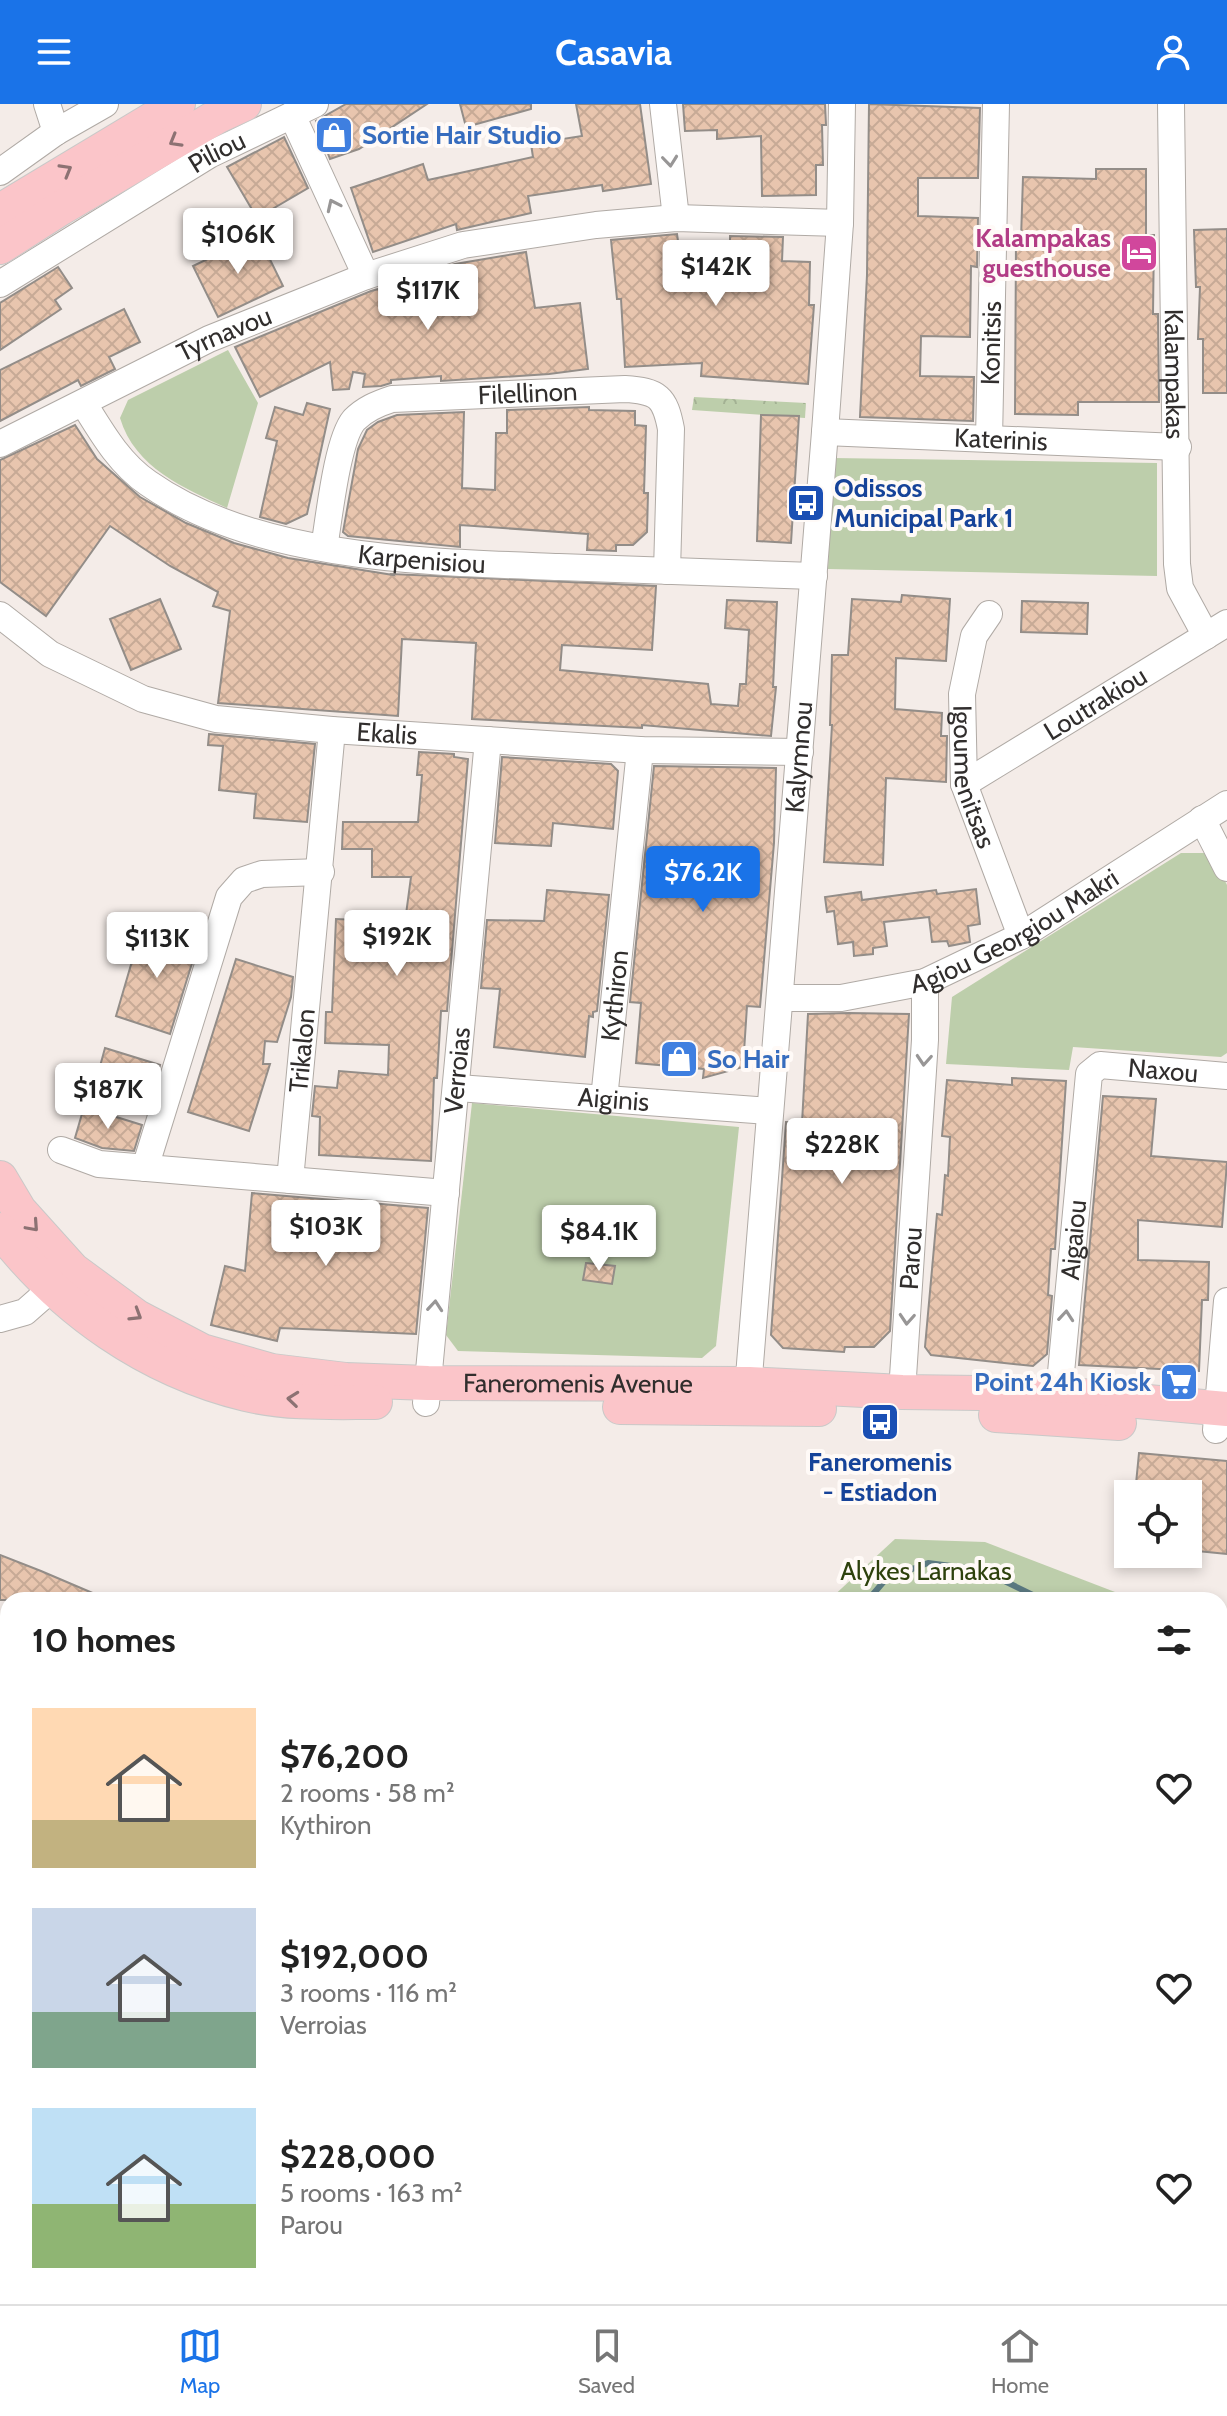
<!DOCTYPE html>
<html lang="en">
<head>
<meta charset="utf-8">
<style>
  :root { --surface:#fff; --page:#f6f6f6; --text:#222; --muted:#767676; --line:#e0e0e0; --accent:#1a73e8 }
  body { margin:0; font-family:Cabin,sans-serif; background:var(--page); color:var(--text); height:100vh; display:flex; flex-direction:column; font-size:30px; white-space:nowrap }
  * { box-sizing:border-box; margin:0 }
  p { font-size:26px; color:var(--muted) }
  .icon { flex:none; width:44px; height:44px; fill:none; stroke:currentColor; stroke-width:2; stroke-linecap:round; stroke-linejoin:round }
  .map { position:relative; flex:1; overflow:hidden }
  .side { position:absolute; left:0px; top:1488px; width:1228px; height:712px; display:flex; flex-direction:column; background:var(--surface); border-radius:24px 24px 0 0; box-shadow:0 4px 12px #0003 }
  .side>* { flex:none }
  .controls { position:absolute; left:1114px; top:1376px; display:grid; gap:16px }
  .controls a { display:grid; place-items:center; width:88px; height:88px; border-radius:0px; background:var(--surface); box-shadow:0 4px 12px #0003; font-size:40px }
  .price { position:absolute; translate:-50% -68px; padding:0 18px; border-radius:8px; background:#fff; color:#222; font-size:26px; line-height:52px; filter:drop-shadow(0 2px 4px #0008) }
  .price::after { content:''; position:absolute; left:50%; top:48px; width:24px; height:18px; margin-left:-12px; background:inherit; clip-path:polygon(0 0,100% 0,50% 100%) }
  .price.active { background:var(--accent); color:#fff }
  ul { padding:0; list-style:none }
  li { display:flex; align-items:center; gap:24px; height:200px; padding:0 32px }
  li span { display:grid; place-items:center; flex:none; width:224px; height:160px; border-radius:0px; color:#555 }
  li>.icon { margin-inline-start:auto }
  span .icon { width:96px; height:96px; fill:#fffc; stroke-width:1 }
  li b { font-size:34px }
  h2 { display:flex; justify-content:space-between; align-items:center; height:96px; padding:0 32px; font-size:34px }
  header { display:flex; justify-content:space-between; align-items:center; height:104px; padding:0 32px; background:var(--accent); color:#fff; font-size:36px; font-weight:800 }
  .menu { display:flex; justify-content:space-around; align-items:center; height:112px; border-top:2px solid var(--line); background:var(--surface); font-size:22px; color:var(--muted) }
  .menu a { display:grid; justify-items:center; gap:4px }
  .menu .active { color:var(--accent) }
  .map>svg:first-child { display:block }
  .forest { fill:url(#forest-crowns) }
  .wetland { fill:url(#wetland-marsh) }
  .green { fill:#bdceab }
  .water { fill:#6b97a3; stroke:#5a7880; stroke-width:2 }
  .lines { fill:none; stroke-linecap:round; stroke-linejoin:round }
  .stream { stroke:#5a7880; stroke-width:6 }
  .building { fill:url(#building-cross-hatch); stroke:#938d88; stroke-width:2 }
  .minor-casing { stroke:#b0aaa5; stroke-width:28 }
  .major-casing { stroke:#c9c9c8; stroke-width:36 }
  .minor { stroke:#fff; stroke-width:26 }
  .major { stroke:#fbc5c9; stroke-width:34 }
  .oneway { stroke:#8c7273 }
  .oneway2 { stroke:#989696 }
  .labels { text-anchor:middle; stroke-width:8; stroke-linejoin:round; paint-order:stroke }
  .shop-label { font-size:26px; font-weight:bold; fill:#366cbe; stroke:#fffaf7; text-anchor:start }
  .street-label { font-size:26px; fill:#312e2d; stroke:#fffaf7 }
  .hotel-label { font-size:26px; font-weight:bold; fill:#b23c85; stroke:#fffaf7; text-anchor:end }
  .transit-label { font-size:26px; font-weight:bold; fill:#164399; stroke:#fffaf7; text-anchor:start }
  .park-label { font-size:26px; fill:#2d410c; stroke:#fffaf7 }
</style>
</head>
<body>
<header><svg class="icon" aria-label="menu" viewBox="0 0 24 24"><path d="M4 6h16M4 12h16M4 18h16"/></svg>Casavia<svg class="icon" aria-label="person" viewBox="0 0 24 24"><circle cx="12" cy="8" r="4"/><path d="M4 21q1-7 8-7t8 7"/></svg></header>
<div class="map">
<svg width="1227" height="2200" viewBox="0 0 1227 2200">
  <defs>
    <pattern id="forest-crowns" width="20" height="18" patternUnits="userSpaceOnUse" patternTransform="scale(2)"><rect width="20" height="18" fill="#bdceab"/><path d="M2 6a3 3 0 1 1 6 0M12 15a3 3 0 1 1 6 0" fill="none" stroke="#a3b193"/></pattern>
    <pattern id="wetland-marsh" width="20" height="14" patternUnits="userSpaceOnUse" patternTransform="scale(2)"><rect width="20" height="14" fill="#bdceab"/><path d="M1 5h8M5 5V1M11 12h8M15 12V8" fill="none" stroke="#a3b193"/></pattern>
    <pattern id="building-cross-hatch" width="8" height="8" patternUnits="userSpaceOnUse" patternTransform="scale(2)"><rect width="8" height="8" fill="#e8c5ae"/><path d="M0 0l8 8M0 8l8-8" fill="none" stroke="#c7aa96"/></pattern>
  </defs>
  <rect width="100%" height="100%" fill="#f4ece8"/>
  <polygon class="forest" points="694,293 806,299 805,314 692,306"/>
  <polygon class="wetland" points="1220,1531 1227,1532 1227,1638 1220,1636"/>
  <g class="green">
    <path d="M228,246l30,53 -31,105c-43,-20 -92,-40 -107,-90l8,-18z"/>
    <polygon points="833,354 1157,359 1157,472 828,465"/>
    <polygon points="1181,749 1211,749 1227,781 1227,949 1221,953 1073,943 1069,966 946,960 952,893"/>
    <polygon points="472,999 739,1023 716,1242 702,1254 458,1247 446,1231"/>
    <polygon points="895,1435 985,1438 1128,1493 1127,1496 829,1496"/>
    <polygon points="0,1719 8,1723 8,2192 1220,2192 1220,1874 1227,1876 1227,2200 0,2200"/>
  </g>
  <polygon class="water" points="978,2192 993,2192 1011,2200 954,2200"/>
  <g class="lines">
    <g class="stream">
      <polyline points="868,1496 886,1475 928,1459 982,1466 1043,1496"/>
      <polyline points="1220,1551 1227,1553"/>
      <polyline points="0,1743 8,1746"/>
      <polyline points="0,2090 8,2093"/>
      <polyline points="499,2192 521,2198 549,2200"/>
    </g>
  </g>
  <g class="building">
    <polygon points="346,0 427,0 359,45 330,55 316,17"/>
    <polygon points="460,0 531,0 531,5 466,23"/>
    <polygon points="576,0 640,0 651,80 603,87 602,81 528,92 531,109 457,126 456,120 373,148 351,84 423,60 428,76 533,53 531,40 582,32"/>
    <polygon points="683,0 825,0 826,21 822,21 823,61 816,61 816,91 762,92 761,32 717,35 717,26 685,27"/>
    <polygon points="869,0 980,4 978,74 918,74 918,112 978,114 977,163 971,162 970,233 921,232 920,272 974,273 973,317 860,313 867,171"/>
    <polygon points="284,33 308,84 257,114 227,63"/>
    <polygon points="1096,65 1146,65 1146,131 1154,131 1153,210 1158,210 1159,298 1078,298 1078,311 1015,310 1016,135 1021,135 1023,73 1096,75"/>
    <polygon points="1227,125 1227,289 1203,289 1203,235 1198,235 1200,183 1196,183 1194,126"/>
    <polygon points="677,130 679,144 730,145 730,132 783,133 782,157 810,158 809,201 814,201 808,280 701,272 702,259 625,263 621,195 617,195 611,136"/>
    <polygon points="258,131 283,182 218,213 193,162"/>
    <polygon points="526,148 535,204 580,199 588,265 549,270 441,277 441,272 391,276 391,279 381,282 363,283 365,270 353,268 349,285 333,286 330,258 260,293 235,243 371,187 429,171 428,169 455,160"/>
    <polygon points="58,163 72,184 55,196 61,205 0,246 0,199"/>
    <polygon points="124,205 140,238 109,253 115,265 81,282 78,276 0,317 0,266"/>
    <polygon points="307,299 330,305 307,410 286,420 260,413 277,337 266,334 275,303 303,311"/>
    <polygon points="589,303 589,306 635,307 635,321 646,322 644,389 648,389 647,428 633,441 616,441 616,447 587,446 588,430 460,421 460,443 348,432 343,428 358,345 367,326 378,318 397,311 464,308 462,384 495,386 496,329 507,329 507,306"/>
    <polygon points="761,311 799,312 791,439 757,437"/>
    <polygon points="75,321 97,355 140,393 186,419 234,439 288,454 393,471 392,470 656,482 652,546 562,541 560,566 708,580 711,600 738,602 740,580 746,580 749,526 725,524 727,496 777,498 773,583 776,583 771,632 642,621 642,624 472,615 476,539 402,535 398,612 218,599 230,507 213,502 218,488 170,462 110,422 46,512 0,478 0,356"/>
    <polygon points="902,491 950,495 946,557 896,554 895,605 942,609 941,632 947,632 946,678 886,674 883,761 824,758 832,621 830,621 832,551 848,551 852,495 901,498"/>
    <polygon points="160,495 181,545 131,566 110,515"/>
    <polygon points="1022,497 1088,499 1087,530 1021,528"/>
    <polygon points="209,630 315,640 307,718 254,714 256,690 219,686 223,642 208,641"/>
    <polygon points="419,648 454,650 454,653 468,655 447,907 441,907 437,974 434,974 431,1057 319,1051 320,1013 312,1012 315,982 337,984 339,967 388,971 389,941 325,939 326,908 332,908 336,815 405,818 411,773 372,773 372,745 342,745 343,718 418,718 422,671 417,671"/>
    <polygon points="502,653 611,660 618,667 613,725 553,719 551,742 495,739"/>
    <polygon points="654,662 776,664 774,739 760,903 747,902 743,963 703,974 704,965 636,959 641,899 630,898"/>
    <polygon points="976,785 980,820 968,822 970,838 949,842 947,837 932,838 929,813 884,818 887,842 873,844 873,850 854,852 853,838 838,840 834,807 827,808 825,793 861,788 862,796 936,786 937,790"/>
    <polygon points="547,786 609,791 597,907 593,908 593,913 589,912 585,953 494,943 500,885 481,884 487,816 544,817"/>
    <polygon points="142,823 198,840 170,930 116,912"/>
    <polygon points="236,855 293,873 291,893 277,938 265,937 263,960 270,960 249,1027 188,1008"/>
    <polygon points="849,909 909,910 890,1227 874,1243 845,1243 844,1248 783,1244 771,1231 786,1018 802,1019 808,910"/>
    <polygon points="105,944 160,961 150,995 96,977"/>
    <polygon points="1012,974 1066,977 1055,1145 1051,1145 1048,1191 1052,1192 1047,1250 1033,1262 931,1251 925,1243 937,1110 942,1111 945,1071 948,1072 950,1033 942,1032 947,976 1012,981"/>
    <polygon points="1103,992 1156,995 1151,1052 1227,1058 1222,1123 1138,1116 1138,1156 1209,1158 1208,1196 1202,1196 1199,1267 1079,1261"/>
    <polygon points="84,1003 142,1021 134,1047 102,1044 75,1034"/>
    <polygon points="252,1089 428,1104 416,1230 280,1224 277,1237 211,1221 225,1162 245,1167"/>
    <polygon points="586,1159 615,1162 612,1180 583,1176"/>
    <polygon points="1139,1349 1227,1357 1227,1450 1188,1446 1188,1390 1135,1390"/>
    <polygon points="0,1451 41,1467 109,1496 0,1496"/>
  </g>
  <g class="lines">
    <defs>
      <g id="minor">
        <polyline points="47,0 56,28"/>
        <polyline points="663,0 676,114"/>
        <path id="s1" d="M1171,0l6,460 3,24 26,48"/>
        <polyline points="292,11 366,172"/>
        <polyline points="0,68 56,28 105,0"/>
        <path id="s2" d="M0,180l209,-129 106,-51"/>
        <path id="s3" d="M84,300c18,29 35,59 64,79 109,77 282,79 411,84 85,3 170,6 255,9"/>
        <path id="s4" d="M825,328l353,15"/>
        <path id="s5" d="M989,335l7,-335"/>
        <path id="s6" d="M0,340l209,-105 157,-63 97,-31 133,-20 80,-7 164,5"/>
        <path id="s7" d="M324,444c5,-29 13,-108 30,-128 11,-11 23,-16 38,-21l233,-10c33,2 40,8 46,40l-4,142"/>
        <path id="s8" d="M989,510l-15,22 -12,58 2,90 57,152"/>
        <path id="s9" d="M0,511l50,39 93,45 73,20 116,11 308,20 160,2"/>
        <path id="s10" d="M964,680l263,-161"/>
        <polyline points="1202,715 1227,764"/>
        <path id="s11" d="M781,894h60l84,-16 96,-46 206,-132"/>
        <path id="s12" d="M458,984l311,23"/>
        <path id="s13" d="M604,995l36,-349"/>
        <polyline points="61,1046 99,1060 446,1089"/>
        <polyline points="145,1064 229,793 244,776 262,770 321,768"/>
        <path id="s14" d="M290,1076l42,-450"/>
        <polyline points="0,1215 25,1208 66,1172"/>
        <path id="s15" d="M902,1288l23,-352v-58"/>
        <path id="s16" d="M747,1297l78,-969 15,-209 2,-119"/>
        <path id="s17" d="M426,1299l62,-663"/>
        <path id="s18" d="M1061,1307l-2,-17 30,-320 11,-9 127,11"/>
        <polyline points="1216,1326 1227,1197"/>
        <polyline points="0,1535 8,1538"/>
        <polyline points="0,1702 8,1705"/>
      </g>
      <g id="major">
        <polyline points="0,107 178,0"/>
        <polyline points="0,143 61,104 218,12 244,0"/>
        <path id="s19" d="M0,1074l19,32 54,60 64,47 65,34 70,20 74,9 82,3 321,1 153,8 157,2 168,15"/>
        <path d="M0,1126c62,80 147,140 246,164 41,10 87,8 129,8"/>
        <polyline points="620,1303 819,1305"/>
        <polyline points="996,1311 1119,1319"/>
      </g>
    </defs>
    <use href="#minor" class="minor-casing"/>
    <use href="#major" class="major-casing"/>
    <use href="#minor" class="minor"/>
    <use href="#major" class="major"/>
  </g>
  <defs><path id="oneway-chevron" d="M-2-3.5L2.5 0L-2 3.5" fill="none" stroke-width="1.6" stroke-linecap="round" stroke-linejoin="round" transform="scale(2)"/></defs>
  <g class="oneway">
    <use href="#oneway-chevron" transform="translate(175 37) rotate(150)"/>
    <use href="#oneway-chevron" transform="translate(66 66) rotate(-30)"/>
    <use href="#oneway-chevron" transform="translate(33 1122) rotate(48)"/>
    <use href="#oneway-chevron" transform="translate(136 1211) rotate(32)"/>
    <use href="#oneway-chevron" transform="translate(293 1295) rotate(-174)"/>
  </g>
  <g class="oneway2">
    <use href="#oneway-chevron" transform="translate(670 57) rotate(84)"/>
    <use href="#oneway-chevron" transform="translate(333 101) rotate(-115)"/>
    <use href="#oneway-chevron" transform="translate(924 956) rotate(94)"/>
    <use href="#oneway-chevron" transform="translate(435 1202) rotate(-85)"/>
    <use href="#oneway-chevron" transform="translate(1066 1212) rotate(-85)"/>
    <use href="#oneway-chevron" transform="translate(907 1215) rotate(94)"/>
  </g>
  <defs>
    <symbol id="shop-square" viewBox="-11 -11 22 22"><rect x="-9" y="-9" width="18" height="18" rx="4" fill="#3f7fe0" stroke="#fffaf7"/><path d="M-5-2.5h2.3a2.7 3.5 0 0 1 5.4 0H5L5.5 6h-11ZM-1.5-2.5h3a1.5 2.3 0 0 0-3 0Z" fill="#fff"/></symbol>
    <symbol id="hotel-square" viewBox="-11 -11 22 22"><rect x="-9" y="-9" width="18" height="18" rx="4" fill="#d1479c" stroke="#fffaf7"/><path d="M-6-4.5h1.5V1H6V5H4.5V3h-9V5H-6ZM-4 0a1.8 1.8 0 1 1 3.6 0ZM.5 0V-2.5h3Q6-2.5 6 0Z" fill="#fff"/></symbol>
    <symbol id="bus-square" viewBox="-11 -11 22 22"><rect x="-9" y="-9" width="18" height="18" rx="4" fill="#1a4fb4" stroke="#fffaf7"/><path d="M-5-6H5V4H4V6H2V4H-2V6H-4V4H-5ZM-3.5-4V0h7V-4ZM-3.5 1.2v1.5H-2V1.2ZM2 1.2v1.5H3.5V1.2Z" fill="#fff"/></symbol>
    <symbol id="supermarket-square" viewBox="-11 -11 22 22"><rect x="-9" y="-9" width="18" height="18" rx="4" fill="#3f7fe0" stroke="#fffaf7"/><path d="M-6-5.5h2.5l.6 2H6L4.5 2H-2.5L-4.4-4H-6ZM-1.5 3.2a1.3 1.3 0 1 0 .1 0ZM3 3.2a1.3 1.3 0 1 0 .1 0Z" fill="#fff"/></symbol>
  </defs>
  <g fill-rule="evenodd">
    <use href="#shop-square" x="312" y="9" width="44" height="44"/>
    <use href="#hotel-square" x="1117" y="127" width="44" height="44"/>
    <use href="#bus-square" x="784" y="377" width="44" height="44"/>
    <use href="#shop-square" x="657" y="933" width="44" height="44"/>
    <use href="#supermarket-square" x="1157" y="1256" width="44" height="44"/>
    <use href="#bus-square" x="858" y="1296" width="44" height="44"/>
  </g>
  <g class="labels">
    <g class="shop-label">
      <text x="362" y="40">Sortie Hair Studio</text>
      <text x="707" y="964">So Hair</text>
      <text x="1151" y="1287" text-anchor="end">Point 24h Kiosk</text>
    </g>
    <g class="street-label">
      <text dy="9" stroke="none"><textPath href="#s2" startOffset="254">Piliou</textPath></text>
      <text dy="9" stroke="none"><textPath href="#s6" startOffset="250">Tyrnavou</textPath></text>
      <text dy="9" stroke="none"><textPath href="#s5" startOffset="96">Konitsis</textPath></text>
      <text dy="9" stroke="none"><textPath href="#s1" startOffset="270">Kalampakas</textPath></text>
      <text dy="9" stroke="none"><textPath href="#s7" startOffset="312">Filellinon</textPath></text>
      <text dy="9" stroke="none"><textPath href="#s4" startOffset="176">Katerinis</textPath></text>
      <text dy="9" stroke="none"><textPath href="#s3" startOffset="390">Karpenisiou</textPath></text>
      <text dy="9" stroke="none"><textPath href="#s10" startOffset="154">Loutrakiou</textPath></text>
      <text dy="9" stroke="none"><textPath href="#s9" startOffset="414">Ekalis</textPath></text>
      <text dy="9" stroke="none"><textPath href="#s16" startOffset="646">Kalymnou</textPath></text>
      <text dy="9" stroke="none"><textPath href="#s8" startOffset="170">Igoumenitsas</textPath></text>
      <text dy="9" stroke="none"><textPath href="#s11" startOffset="248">Agiou Georgiou Makri</textPath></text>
      <text dy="9" stroke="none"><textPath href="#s13" startOffset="104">Kythiron</textPath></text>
      <text dy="9" stroke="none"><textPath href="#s14" startOffset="130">Trikalon</textPath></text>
      <text dy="9" stroke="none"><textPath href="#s18" startOffset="416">Naxou</textPath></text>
      <text dy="9" stroke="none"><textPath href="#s17" startOffset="334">Verroias</textPath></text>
      <text dy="9" stroke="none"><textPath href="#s12" startOffset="156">Aiginis</textPath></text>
      <text dy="9" stroke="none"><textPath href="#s18" startOffset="172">Aigaiou</textPath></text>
      <text dy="9" stroke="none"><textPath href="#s15" startOffset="134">Parou</textPath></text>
      <text dy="9" stroke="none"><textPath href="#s19" startOffset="650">Faneromenis Avenue</textPath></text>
    </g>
    <g class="hotel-label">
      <text x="1111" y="143">Kalampakas<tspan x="1111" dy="30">guesthouse</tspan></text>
    </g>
    <g class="transit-label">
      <text x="834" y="393">Odissos<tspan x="834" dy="30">Municipal Park 1</tspan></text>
      <text x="880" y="1367" text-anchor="middle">Faneromenis<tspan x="880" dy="30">- Estiadon</tspan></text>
    </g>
    <g class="park-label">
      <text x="926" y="1476">Alykes Larnakas</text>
    </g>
  </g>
</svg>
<div class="controls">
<a><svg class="icon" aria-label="locate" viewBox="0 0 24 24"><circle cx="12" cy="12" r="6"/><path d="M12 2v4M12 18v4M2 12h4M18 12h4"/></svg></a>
</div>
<b class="price" style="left:238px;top:172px">$106K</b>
<b class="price" style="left:716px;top:204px">$142K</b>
<b class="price" style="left:428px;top:228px">$117K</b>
<b class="price active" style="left:703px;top:810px">$76.2K</b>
<b class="price" style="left:397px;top:874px">$192K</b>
<b class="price" style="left:157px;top:876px">$113K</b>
<b class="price" style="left:108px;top:1027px">$187K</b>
<b class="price" style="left:842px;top:1082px">$228K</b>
<b class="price" style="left:326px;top:1164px">$103K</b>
<b class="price" style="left:599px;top:1169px">$84.1K</b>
<section class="side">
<h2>10 homes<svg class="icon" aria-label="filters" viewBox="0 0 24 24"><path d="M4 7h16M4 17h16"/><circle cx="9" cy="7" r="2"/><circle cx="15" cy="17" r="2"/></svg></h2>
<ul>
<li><span style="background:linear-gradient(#ffd9b3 70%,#c2b280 0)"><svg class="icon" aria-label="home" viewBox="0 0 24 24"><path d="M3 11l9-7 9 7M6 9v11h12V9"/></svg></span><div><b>$76,200</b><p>2 rooms · 58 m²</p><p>Kythiron</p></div><svg class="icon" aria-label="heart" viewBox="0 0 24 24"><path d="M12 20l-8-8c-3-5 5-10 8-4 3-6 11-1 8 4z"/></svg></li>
<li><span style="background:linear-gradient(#c9d6e8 65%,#7fa58c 0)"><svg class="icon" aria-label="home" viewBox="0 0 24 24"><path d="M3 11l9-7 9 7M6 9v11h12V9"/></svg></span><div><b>$192,000</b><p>3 rooms · 116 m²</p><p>Verroias</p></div><svg class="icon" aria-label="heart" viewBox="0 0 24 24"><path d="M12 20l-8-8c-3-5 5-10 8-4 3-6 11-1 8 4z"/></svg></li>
<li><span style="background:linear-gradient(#bfe0f5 60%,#8fb573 0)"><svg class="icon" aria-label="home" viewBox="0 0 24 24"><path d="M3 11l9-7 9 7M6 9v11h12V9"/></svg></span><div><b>$228,000</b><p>5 rooms · 163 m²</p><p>Parou</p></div><svg class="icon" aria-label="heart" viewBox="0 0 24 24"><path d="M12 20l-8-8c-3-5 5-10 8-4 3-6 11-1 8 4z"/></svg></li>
</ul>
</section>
</div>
<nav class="menu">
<a class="active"><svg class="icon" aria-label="map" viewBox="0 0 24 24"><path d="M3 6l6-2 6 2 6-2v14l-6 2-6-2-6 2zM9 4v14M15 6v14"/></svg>Map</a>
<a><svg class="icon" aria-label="saved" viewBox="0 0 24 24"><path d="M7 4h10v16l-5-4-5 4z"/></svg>Saved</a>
<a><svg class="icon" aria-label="home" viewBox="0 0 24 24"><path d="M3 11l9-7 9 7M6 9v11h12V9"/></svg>Home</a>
</nav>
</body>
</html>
